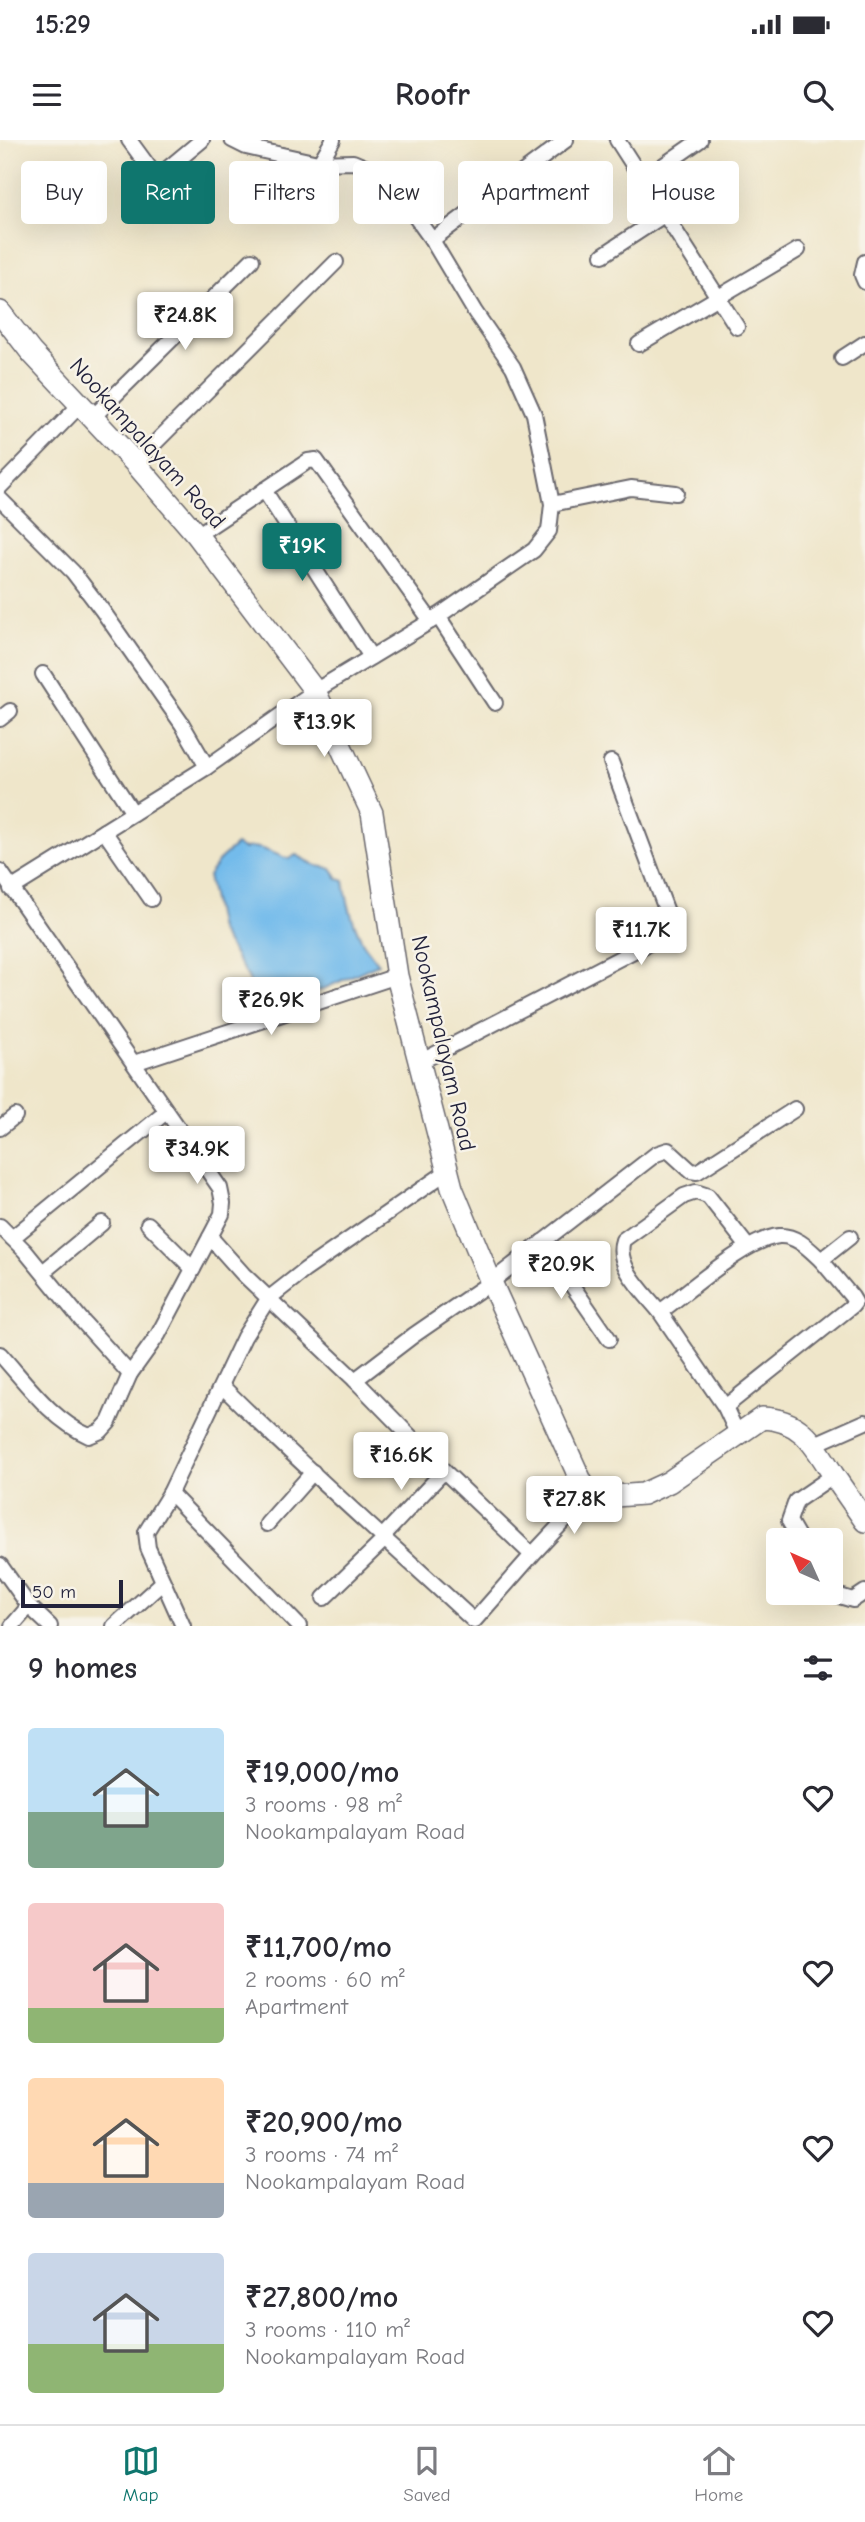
<!DOCTYPE html>
<html lang="en">
<head>
<meta charset="utf-8">
<style>
  :root { --surface:#fff; --page:#f2f2f3; --text:#2b2b33; --muted:#7c7c81; --line:#e1e1e2; --accent:#0f766e }
  body { margin:0; font-family:"Comic Neue",sans-serif; background:var(--page); color:var(--text); height:100vh; display:flex; flex-direction:column; font-size:26px; white-space:nowrap }
  * { box-sizing:border-box; margin:0 }
  p { font-size:23px; color:var(--muted) }
  .icon { flex:none; width:38px; height:38px; fill:none; stroke:currentColor; stroke-width:2; stroke-linecap:round; stroke-linejoin:round }
  .map { position:relative; height:1486px; overflow:hidden }
  .drawer { display:flex; flex-direction:column; background:var(--surface); flex:1 }
  .drawer>* { flex:none }
  .top-card { position:absolute; left:21px; top:21px; width:824px; height:63px; display:flex; gap:14px }
  .needle { width:46px; rotate:315deg }
  .buttons { position:absolute; left:766px; top:1388px; display:grid; gap:14px }
  .buttons a { display:grid; place-items:center; width:77px; height:77px; border-radius:7px; background:var(--surface); box-shadow:0 7px 28px #0002; font-size:35px }
  .scale { position:absolute; left:21px; bottom:18px; width:102px; box-sizing:border-box; padding-left:7px; border:4px solid #22223b; border-top:0; font-size:19px; line-height:24px; white-space:nowrap; color:#22223b; -webkit-text-stroke:5px #f7f3e8; paint-order:stroke }
  .price { position:absolute; translate:-50% -60px; padding:0 16px; border-radius:7px; background:#fff; color:#222; font-size:23px; line-height:46px; filter:drop-shadow(0 2px 4px #0008) }
  .price::after { content:''; position:absolute; left:50%; top:42px; width:21px; height:16px; margin-left:-10px; background:inherit; clip-path:polygon(0 0,100% 0,50% 100%) }
  .price.current { background:var(--accent); color:#fff }
  ul { padding:0; list-style:none }
  li { display:flex; align-items:center; gap:21px; height:175px; padding:0 28px }
  li span { display:grid; place-items:center; flex:none; width:196px; height:140px; border-radius:7px; color:#555 }
  li>.icon { margin-inline-start:auto }
  span .icon { width:84px; height:84px; fill:#fffc; stroke-width:1 }
  li b { font-size:30px }
  h2 { display:flex; justify-content:space-between; align-items:center; height:84px; padding:0 28px; font-size:30px }
  .tag { padding:0 24px; border-radius:7px; background:var(--surface); box-shadow:0 7px 28px #0002; font-size:24px; line-height:63px }
  .tag.current { background:var(--accent); color:#fff }
  .status { display:flex; justify-content:space-between; align-items:center; height:49px; padding:0 35px; background:var(--surface); direction:ltr }
  .status svg { height:19px; fill:currentColor }
  header { display:flex; justify-content:space-between; align-items:center; height:91px; padding:0 28px; background:var(--surface); font-size:32px; font-weight:700 }
  .dock { display:flex; justify-content:space-around; align-items:center; height:98px; border-top:2px solid var(--line); background:var(--surface); font-size:19px; color:var(--muted) }
  .dock a { display:grid; justify-items:center; gap:4px }
  .dock .current { color:var(--accent) }
  .map>svg:first-child { display:block }
  .water { fill:#73bbeb; stroke:#4a6e93; stroke-width:2 }
  .lines { fill:none; stroke-linecap:round; stroke-linejoin:round }
  .street-casing { stroke:#6a676d; stroke-width:18 }
  .secondary-casing { stroke:#6a676d; stroke-width:24 }
  .street { stroke:#fff; stroke-width:14 }
  .secondary { stroke:#fff; stroke-width:21 }
  .labels { text-anchor:middle; stroke-width:5; stroke-linejoin:round; paint-order:stroke }
  .street-label { font-size:23px; fill:#22223b; stroke:#f7f3e8 }
</style>
</head>
<body>
<div class="status"><b>15:29</b><svg viewBox="0 0 49 12"><path d="M0 12V9h3v3zM5 12V6h3v6zM10 12V3h3v9zM15 12V0h3v12zM26 1h20v11H26zM47 4h2v5h-2z"/></svg></div>
<header><svg class="icon" aria-label="menu" viewBox="0 0 24 24"><path d="M4 6h16M4 12h16M4 18h16"/></svg>Roofr<svg class="icon" aria-label="search" viewBox="0 0 24 24"><circle cx="10" cy="10" r="6"/><path d="M15 15l6 6"/></svg></header>
<div class="map">
<svg width="865" height="1486" viewBox="0 0 865 1486">
  <rect width="100%" height="100%" fill="#f7f3e8"/>
  <filter id="ink" filterUnits="userSpaceOnUse"><feTurbulence type="fractalNoise" baseFrequency=".0143" numOctaves="2"/><feDisplacementMap in="SourceGraphic" scale="14" xChannelSelector="R" yChannelSelector="G"/><feConvolveMatrix kernelMatrix="1 2 1 2 8 2 1 2 1" color-interpolation-filters="sRGB"/></filter>
  <filter id="wash" filterUnits="userSpaceOnUse"><feTurbulence type="fractalNoise" baseFrequency=".00686" numOctaves="4" result="noise"/><feDisplacementMap in="SourceGraphic" scale="28" xChannelSelector="R" yChannelSelector="G"/><feGaussianBlur stdDeviation="1.57" result="paint"/><feColorMatrix in="noise" values="0 0 0 0 0 0 0 0 0 0 0 0 0 0 0 0 0 1.4 0 .05"/><feComposite in="paint" operator="in"/></filter>
  <g filter="url(#wash)">
    <rect width="100%" height="100%" fill="#efe6ca"/>
    <path class="water" d="M236,705l7,4c16,-6 31,6 46,10l7,-4c6,3 11,6 17,9 12,7 16,-3 25,15l6,2c3,20 9,43 18,60 4,8 12,15 16,23l-57,26 -55,17 -13,-12 -4,-16 -30,-49 -11,-54 13,-18z"/>
  </g>
  <g filter="url(#ink)">
    <g class="lines">
      <defs>
        <g id="street">
          <polyline points="129,0 151,30 160,35 202,0"/>
          <polyline points="617,0 737,187"/>
          <polyline points="644,39 700,0"/>
          <polyline points="302,53 333,0"/>
          <polyline points="432,100 566,0"/>
          <polyline points="603,115 664,75"/>
          <polyline points="865,122 862,135 865,142"/>
          <polyline points="639,204 798,110"/>
          <polyline points="842,218 865,203"/>
          <polyline points="92,278 252,120"/>
          <polyline points="135,323 336,122"/>
          <polyline points="0,347 80,265"/>
          <polyline points="264,350 371,517"/>
          <polyline points="0,359 73,432 102,470 182,584 207,627"/>
          <polyline points="552,364 631,348 676,353"/>
          <polyline points="197,395 308,321 316,320 431,481"/>
          <polyline points="438,476 495,563"/>
          <polyline points="43,534 133,673"/>
          <polyline points="0,579 10,571"/>
          <polyline points="104,691 151,759"/>
          <path d="M0,731l220,317 3,15 -1,11 -12,23 -52,98 -28,39 -21,48 -8,9 -12,5c-37,-16 -62,-52 -89,-82"/>
          <polyline points="11,749 207,627 315,551 431,481 534,410 549,391 552,364 534,274 513,227 475,172 432,100 394,47 372,30 353,22 318,23 246,7 232,0"/>
          <polyline points="134,923 397,836"/>
          <polyline points="418,923 649,803 669,781 667,772 611,622"/>
          <polyline points="0,988 15,976"/>
          <polyline points="148,1084 193,1129"/>
          <polyline points="0,1086 25,1111 83,1182 130,1234"/>
          <path d="M210,1097l33,37 112,106 89,91 88,84 -58,66c-84,-78 -171,-154 -252,-235"/>
          <polyline points="12,1098 166,972"/>
          <polyline points="542,1102 609,1199"/>
          <polyline points="43,1132 102,1083"/>
          <path d="M660,1172c-15,-19 -46,-46 -37,-72l61,-44 12,-4 12,4 40,51"/>
          <polyline points="355,1240 414,1195 491,1142 656,1014 668,1010 691,1031 697,1032 795,969"/>
          <polyline points="725,1267 852,1166 855,1162 852,1157 821,1120"/>
          <path d="M737,1293l-12,-26 -65,-95c28,-20 86,-73 119,-76 18,-1 31,14 42,24l29,-23"/>
          <polyline points="815,1304 865,1282"/>
          <polyline points="170,1353 299,1486"/>
          <polyline points="267,1384 313,1332"/>
          <polyline points="383,1396 444,1331"/>
          <polyline points="800,1400 789,1381 796,1361 834,1335"/>
          <polyline points="532,1415 590,1353"/>
          <polyline points="0,1425 29,1466 50,1486"/>
          <polyline points="831,1448 836,1455 853,1460 865,1452"/>
          <polyline points="324,1458 386,1398"/>
          <polyline points="12,1486 29,1466"/>
          <polyline points="114,1486 163,1442"/>
          <polyline points="183,1486 148,1408 146,1392 170,1353 244,1197 268,1159 305,1130 448,1031"/>
        </g>
        <path id="secondary" d="M0,172l31,40 104,111 62,72 118,156 57,122 25,163 55,212 39,94 91,201 8,10 11,4 42,-3 26,-12 93,-64c40,1 53,28 72,58 10,15 21,30 31,45"/>
      </defs>
      <use href="#street" class="street-casing"/>
      <use href="#secondary" class="secondary-casing"/>
      <use href="#street" class="street"/>
      <use href="#secondary" class="secondary"/>
    </g>
  </g>
  <g class="labels">
    <g class="street-label">
      <text transform="translate(148 303) rotate(48)" y="8">Nookampalayam Road</text>
      <text transform="translate(444 903) rotate(77)" y="8">Nookampalayam Road</text>
    </g>
  </g>
</svg>
<div class="buttons">
<a><svg class="needle" viewBox="-14 -14 28 28"><path d="M0-13l5 13h-10z" fill="#e53935"/><path d="M0 13l5-13h-10z" fill="#7c7c81"/></svg></a>
</div>
<div class="scale">50 m</div>
<b class="price" style="left:185px;top:212px">₹24.8K</b>
<b class="price current" style="left:302px;top:443px">₹19K</b>
<b class="price" style="left:324px;top:619px">₹13.9K</b>
<b class="price" style="left:641px;top:827px">₹11.7K</b>
<b class="price" style="left:271px;top:897px">₹26.9K</b>
<b class="price" style="left:197px;top:1046px">₹34.9K</b>
<b class="price" style="left:561px;top:1161px">₹20.9K</b>
<b class="price" style="left:401px;top:1352px">₹16.6K</b>
<b class="price" style="left:574px;top:1396px">₹27.8K</b>
<div class="top-card">
<a class="tag">Buy</a>
<a class="tag current">Rent</a>
<a class="tag">Filters</a>
<a class="tag">New</a>
<a class="tag">Apartment</a>
<a class="tag">House</a>
</div>
</div>
<section class="drawer">
<h2>9 homes<svg class="icon" aria-label="filters" viewBox="0 0 24 24"><path d="M4 7h16M4 17h16"/><circle cx="9" cy="7" r="2"/><circle cx="15" cy="17" r="2"/></svg></h2>
<ul>
<li><span style="background:linear-gradient(#bfe0f5 60%,#7fa58c 0)"><svg class="icon" aria-label="home" viewBox="0 0 24 24"><path d="M3 11l9-7 9 7M6 9v11h12V9"/></svg></span><div><b>₹19,000/mo</b><p>3 rooms · 98 m²</p><p>Nookampalayam Road</p></div><svg class="icon" aria-label="heart" viewBox="0 0 24 24"><path d="M12 20l-8-8c-3-5 5-10 8-4 3-6 11-1 8 4z"/></svg></li>
<li><span style="background:linear-gradient(#f6c9c9 75%,#8fb573 0)"><svg class="icon" aria-label="home" viewBox="0 0 24 24"><path d="M3 11l9-7 9 7M6 9v11h12V9"/></svg></span><div><b>₹11,700/mo</b><p>2 rooms · 60 m²</p><p>Apartment</p></div><svg class="icon" aria-label="heart" viewBox="0 0 24 24"><path d="M12 20l-8-8c-3-5 5-10 8-4 3-6 11-1 8 4z"/></svg></li>
<li><span style="background:linear-gradient(#ffd9b3 75%,#9aa5b1 0)"><svg class="icon" aria-label="home" viewBox="0 0 24 24"><path d="M3 11l9-7 9 7M6 9v11h12V9"/></svg></span><div><b>₹20,900/mo</b><p>3 rooms · 74 m²</p><p>Nookampalayam Road</p></div><svg class="icon" aria-label="heart" viewBox="0 0 24 24"><path d="M12 20l-8-8c-3-5 5-10 8-4 3-6 11-1 8 4z"/></svg></li>
<li><span style="background:linear-gradient(#c9d6e8 65%,#8fb573 0)"><svg class="icon" aria-label="home" viewBox="0 0 24 24"><path d="M3 11l9-7 9 7M6 9v11h12V9"/></svg></span><div><b>₹27,800/mo</b><p>3 rooms · 110 m²</p><p>Nookampalayam Road</p></div><svg class="icon" aria-label="heart" viewBox="0 0 24 24"><path d="M12 20l-8-8c-3-5 5-10 8-4 3-6 11-1 8 4z"/></svg></li>
</ul>
</section>
<nav class="dock">
<a class="current"><svg class="icon" aria-label="map" viewBox="0 0 24 24"><path d="M3 6l6-2 6 2 6-2v14l-6 2-6-2-6 2zM9 4v14M15 6v14"/></svg>Map</a>
<a><svg class="icon" aria-label="saved" viewBox="0 0 24 24"><path d="M7 4h10v16l-5-4-5 4z"/></svg>Saved</a>
<a><svg class="icon" aria-label="home" viewBox="0 0 24 24"><path d="M3 11l9-7 9 7M6 9v11h12V9"/></svg>Home</a>
</nav>
</body>
</html>
